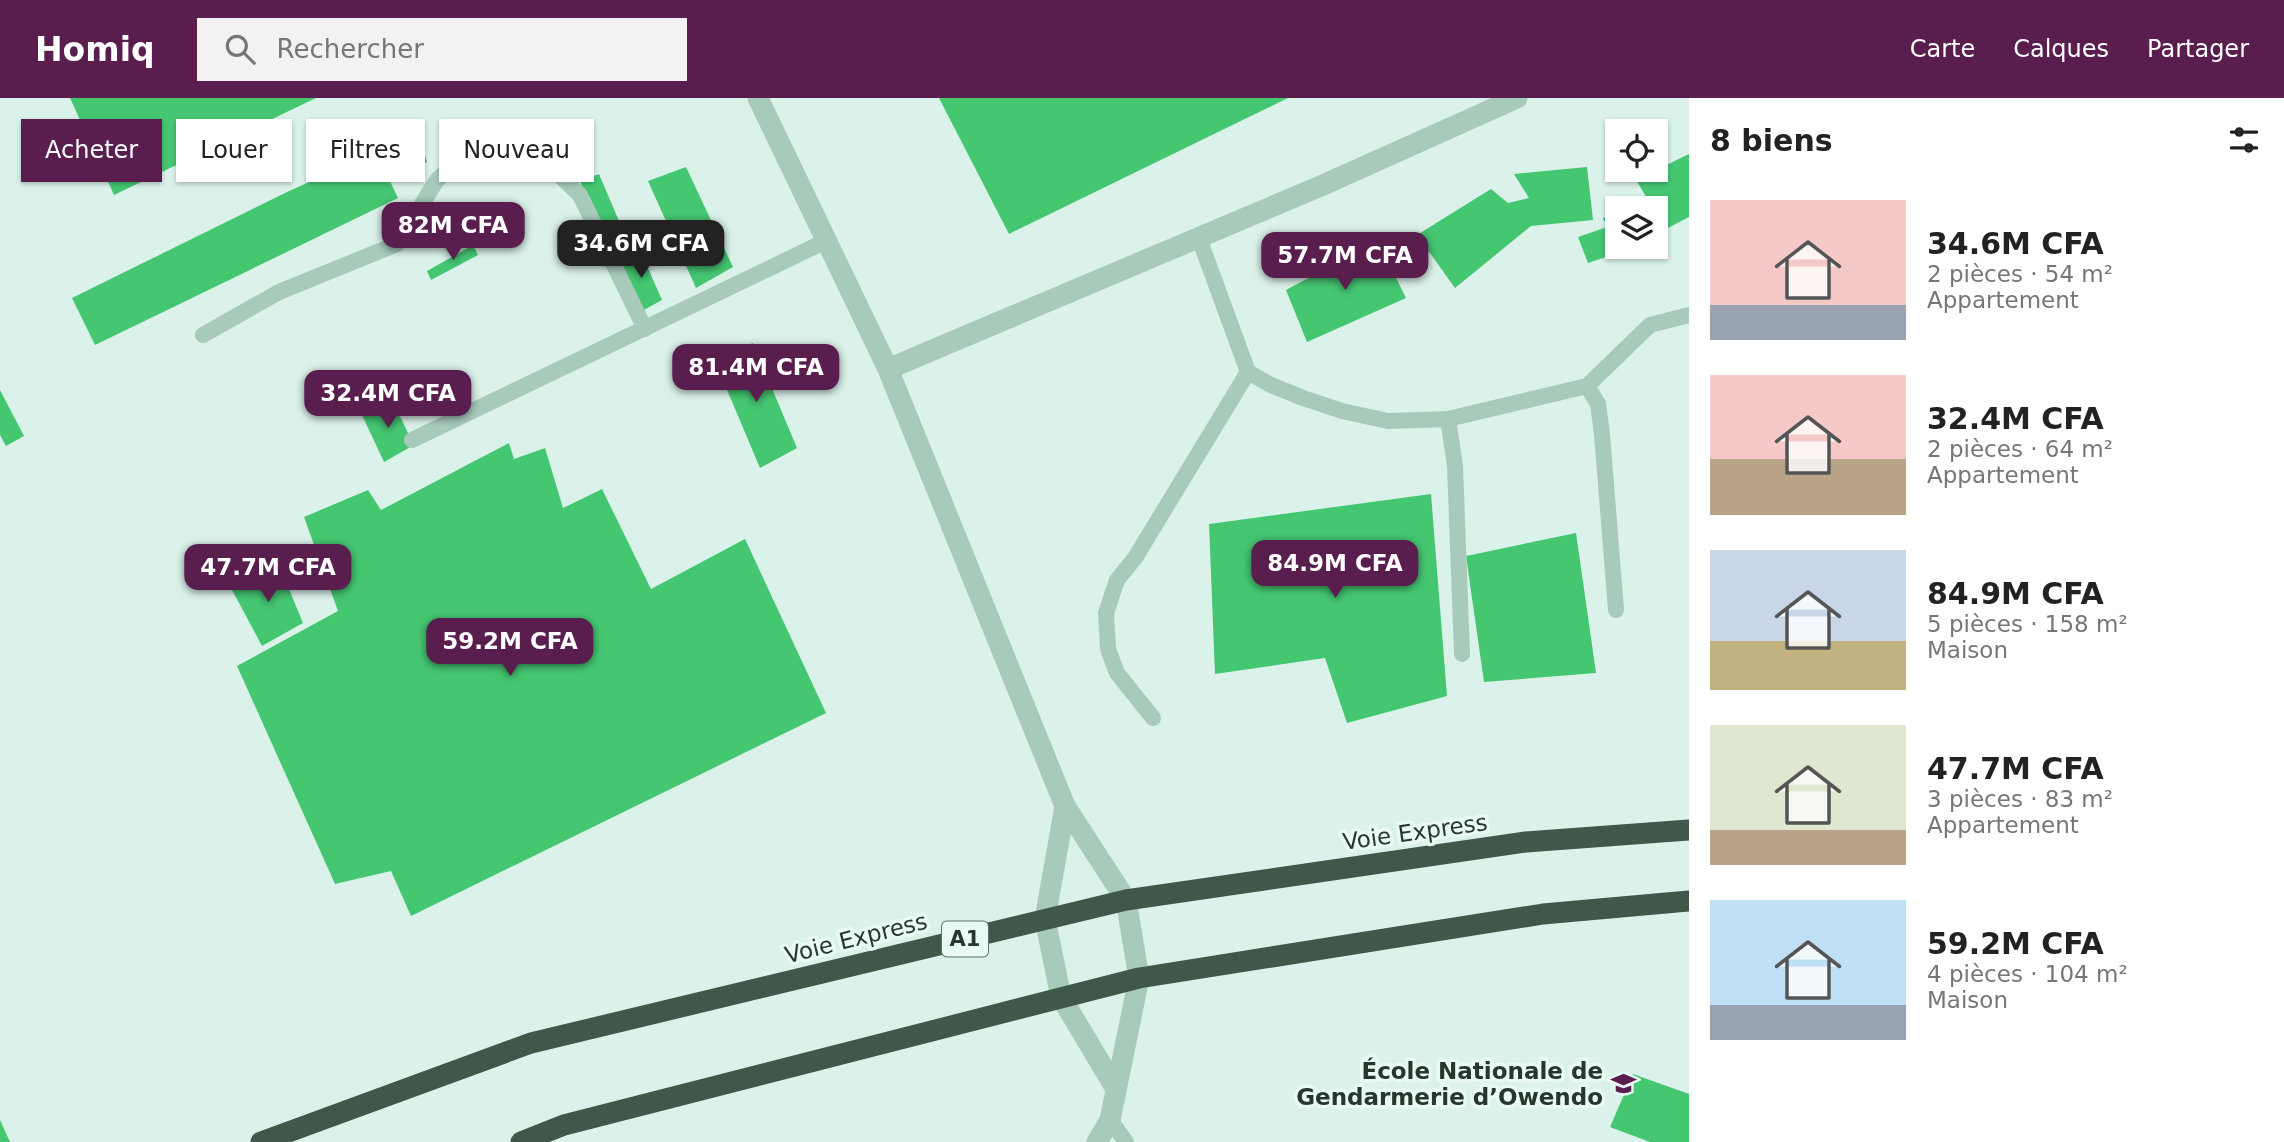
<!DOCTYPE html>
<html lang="fr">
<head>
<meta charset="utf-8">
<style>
  :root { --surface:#fff; --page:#f2f2f2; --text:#222; --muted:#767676; --accent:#591d4e }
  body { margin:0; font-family:"DejaVu Sans",sans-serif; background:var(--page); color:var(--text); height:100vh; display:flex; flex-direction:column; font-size:26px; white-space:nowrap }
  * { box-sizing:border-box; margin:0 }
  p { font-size:23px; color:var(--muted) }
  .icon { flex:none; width:38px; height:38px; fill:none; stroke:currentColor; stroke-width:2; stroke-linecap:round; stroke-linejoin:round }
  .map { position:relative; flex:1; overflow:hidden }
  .drawer { display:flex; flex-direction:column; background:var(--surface); width:595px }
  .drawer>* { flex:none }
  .hud { position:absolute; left:21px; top:21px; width:665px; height:63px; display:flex; gap:14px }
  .tools { position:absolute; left:1605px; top:21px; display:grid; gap:14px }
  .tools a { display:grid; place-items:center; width:63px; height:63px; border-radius:0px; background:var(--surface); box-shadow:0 2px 5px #0004; font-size:35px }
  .price { position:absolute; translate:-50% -60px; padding:0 16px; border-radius:14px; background:var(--accent); color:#fff; font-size:23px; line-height:46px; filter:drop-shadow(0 2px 4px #0008) }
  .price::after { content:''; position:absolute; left:50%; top:42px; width:21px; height:16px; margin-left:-10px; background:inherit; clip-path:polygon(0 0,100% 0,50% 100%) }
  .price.selected { background:#222; color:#fff }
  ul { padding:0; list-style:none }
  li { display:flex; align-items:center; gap:21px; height:175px; padding:0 21px }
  li span { display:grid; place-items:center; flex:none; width:196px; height:140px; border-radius:0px; color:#555 }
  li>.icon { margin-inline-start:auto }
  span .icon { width:84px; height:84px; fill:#fffc; stroke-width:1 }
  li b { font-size:30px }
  h2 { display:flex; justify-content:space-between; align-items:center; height:84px; padding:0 21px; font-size:30px }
  .tag { padding:0 24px; border-radius:0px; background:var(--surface); box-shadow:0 2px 5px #0004; font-size:24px; line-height:63px }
  .tag.selected { background:var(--accent); color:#fff }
  header { display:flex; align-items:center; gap:42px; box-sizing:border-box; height:98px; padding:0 35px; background:var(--accent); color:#fff }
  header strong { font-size:33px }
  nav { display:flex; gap:38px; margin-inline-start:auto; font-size:24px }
  .search { width:490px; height:63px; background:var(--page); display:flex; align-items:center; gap:18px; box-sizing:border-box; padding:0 24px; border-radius:0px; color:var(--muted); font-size:26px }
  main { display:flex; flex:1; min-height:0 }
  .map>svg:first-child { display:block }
  .building { fill:#45c772 }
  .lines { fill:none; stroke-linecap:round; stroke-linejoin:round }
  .lane { stroke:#a7cabb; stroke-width:16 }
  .street { stroke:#a7cabb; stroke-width:21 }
  .highway { stroke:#3f5849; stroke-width:21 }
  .labels { text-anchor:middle; stroke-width:7; stroke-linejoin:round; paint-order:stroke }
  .shield { fill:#e8faf3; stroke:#627269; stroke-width:2 }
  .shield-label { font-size:21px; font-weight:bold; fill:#28372e }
  .street-label { font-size:23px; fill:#28372e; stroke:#e8faf3 }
  .poi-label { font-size:23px; font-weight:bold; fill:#28372e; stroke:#e8faf3; text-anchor:end }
</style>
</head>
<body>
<header>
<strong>Homiq</strong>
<div class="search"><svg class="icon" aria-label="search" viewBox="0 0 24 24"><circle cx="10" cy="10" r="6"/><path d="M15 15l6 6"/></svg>Rechercher</div>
<nav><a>Carte</a><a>Calques</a><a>Partager</a></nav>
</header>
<main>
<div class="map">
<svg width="1689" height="1044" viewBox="0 0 1689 1044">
  <rect width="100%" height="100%" fill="#dbf2ea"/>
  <g class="building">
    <polygon points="70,0 316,0 114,97"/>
    <polygon points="939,0 1288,0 1009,136"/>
    <polygon points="417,36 427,64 403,77 394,47"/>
    <polygon points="376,54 398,100 95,247 72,200 287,94"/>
    <polygon points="1689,56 1689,119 1666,131 1656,114 1656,110 1653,110 1636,82"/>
    <polygon points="686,69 733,169 696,190 648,83"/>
    <polygon points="1587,69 1593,122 1531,128 1455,190 1417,137 1491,91 1508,105 1529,100 1514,76"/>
    <polygon points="599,76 619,123 600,130 580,83"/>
    <polygon points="1646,102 1649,110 1627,110"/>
    <polygon points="1617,114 1617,149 1636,149 1588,165 1578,139 1607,129 1603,120"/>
    <polygon points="1378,143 1406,200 1307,244 1286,192"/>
    <polygon points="473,147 478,157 431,182 427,173"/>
    <polygon points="640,152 662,202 644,212 620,163"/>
    <polygon points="753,245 797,350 760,370 714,261"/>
    <polygon points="0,292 24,338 6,348 0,337"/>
    <polygon points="392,302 414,347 384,364 361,315"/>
    <polygon points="509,345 514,361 545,350 563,410 602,391 651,491 745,441 826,615 411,818 391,773 335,786 237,568 338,513 304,419 368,392 381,412"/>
    <polygon points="1431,396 1447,598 1347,625 1325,560 1215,576 1209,426"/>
    <polygon points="1576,435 1596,575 1484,584 1466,458"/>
    <polygon points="277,462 303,525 262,548 231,490"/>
    <polygon points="1633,976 1689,996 1689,1044 1650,1044 1610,1029"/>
    <polygon points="0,1022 10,1044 0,1044"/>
  </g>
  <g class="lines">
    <g class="lane">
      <polyline points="1199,140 1248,274 1271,287 1303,300 1342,313 1388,323 1448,321 1587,288 1650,227 1689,217"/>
      <polyline points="203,237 279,194 397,146 437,82 466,56 502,48 537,56 580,97 645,231"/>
      <polyline points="1587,288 1598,306 1602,336 1616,512"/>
      <polyline points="1448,321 1455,368 1462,556"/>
      <polyline points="412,342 826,143"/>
      <polyline points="1153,620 1117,575 1108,551 1106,515 1117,482 1135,460 1248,274"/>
      <polyline points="1110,1022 1126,1044"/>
    </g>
    <g class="street">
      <polyline points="758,0 888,271 1065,708 1126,802 1139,880 1110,1022 1097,1044"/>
      <polyline points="888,271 1323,87 1517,0"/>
      <polyline points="1065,708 1045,821 1061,899 1116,991"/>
    </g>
    <g class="highway">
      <polyline points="261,1044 531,945 1126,802 1526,744 1689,732"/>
      <polyline points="521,1044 564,1027 1139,880 1543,816 1689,803"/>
    </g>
  </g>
  <defs>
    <symbol id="school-bare" viewBox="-9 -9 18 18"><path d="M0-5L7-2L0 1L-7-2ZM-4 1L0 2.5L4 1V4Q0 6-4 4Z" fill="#591d4e" stroke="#e8faf3" stroke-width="2.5" paint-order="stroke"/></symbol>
  </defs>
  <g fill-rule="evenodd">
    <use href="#school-bare" x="1606" y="968" width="35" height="35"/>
  </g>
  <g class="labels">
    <rect class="shield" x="942" y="823.5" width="46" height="35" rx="5"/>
    <g class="shield-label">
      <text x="965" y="848">A1</text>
    </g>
    <g class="street-label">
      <text transform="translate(1415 734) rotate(-8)" y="8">Voie Express</text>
      <text transform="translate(856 840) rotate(-14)" y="8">Voie Express</text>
    </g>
    <g class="poi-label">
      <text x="1603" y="981">École Nationale de<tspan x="1603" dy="26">Gendarmerie d’Owendo</tspan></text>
    </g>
  </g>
</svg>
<div class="tools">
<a><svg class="icon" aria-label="locate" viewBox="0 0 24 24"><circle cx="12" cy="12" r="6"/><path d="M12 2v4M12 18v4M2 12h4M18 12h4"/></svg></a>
<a><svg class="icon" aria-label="layers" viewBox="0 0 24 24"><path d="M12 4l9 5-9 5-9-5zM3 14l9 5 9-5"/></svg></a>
</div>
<b class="price" style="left:453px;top:164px">82M CFA</b>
<b class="price selected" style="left:641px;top:182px">34.6M CFA</b>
<b class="price" style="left:1345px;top:194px">57.7M CFA</b>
<b class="price" style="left:756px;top:306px">81.4M CFA</b>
<b class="price" style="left:388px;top:332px">32.4M CFA</b>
<b class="price" style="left:1335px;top:502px">84.9M CFA</b>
<b class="price" style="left:268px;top:506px">47.7M CFA</b>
<b class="price" style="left:510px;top:580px">59.2M CFA</b>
<div class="hud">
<a class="tag selected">Acheter</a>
<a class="tag">Louer</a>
<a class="tag">Filtres</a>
<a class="tag">Nouveau</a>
</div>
</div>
<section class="drawer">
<h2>8 biens<svg class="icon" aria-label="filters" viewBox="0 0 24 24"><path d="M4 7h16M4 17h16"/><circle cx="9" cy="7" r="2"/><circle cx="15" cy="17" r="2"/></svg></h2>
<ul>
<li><span style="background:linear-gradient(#f6c9c9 75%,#9aa5b1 0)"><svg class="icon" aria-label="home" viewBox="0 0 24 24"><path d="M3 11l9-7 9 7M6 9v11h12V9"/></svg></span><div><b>34.6M CFA</b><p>2 pièces · 54 m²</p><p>Appartement</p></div></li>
<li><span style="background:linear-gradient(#f6c9c9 60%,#b9a48a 0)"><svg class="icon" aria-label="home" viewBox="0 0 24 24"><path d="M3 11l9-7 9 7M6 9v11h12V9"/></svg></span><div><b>32.4M CFA</b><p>2 pièces · 64 m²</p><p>Appartement</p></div></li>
<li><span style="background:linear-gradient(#c9d6e8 65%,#c2b280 0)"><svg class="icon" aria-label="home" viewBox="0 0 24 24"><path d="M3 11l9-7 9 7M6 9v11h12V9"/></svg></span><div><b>84.9M CFA</b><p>5 pièces · 158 m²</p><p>Maison</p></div></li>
<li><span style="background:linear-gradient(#dfe7d0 75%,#b9a48a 0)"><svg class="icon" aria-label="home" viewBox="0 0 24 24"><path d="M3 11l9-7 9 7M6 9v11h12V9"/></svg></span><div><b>47.7M CFA</b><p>3 pièces · 83 m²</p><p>Appartement</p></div></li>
<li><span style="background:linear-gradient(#bfe0f5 75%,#9aa5b1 0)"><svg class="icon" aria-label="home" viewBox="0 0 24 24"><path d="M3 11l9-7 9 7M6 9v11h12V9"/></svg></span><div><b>59.2M CFA</b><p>4 pièces · 104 m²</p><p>Maison</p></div></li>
</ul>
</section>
</main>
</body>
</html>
